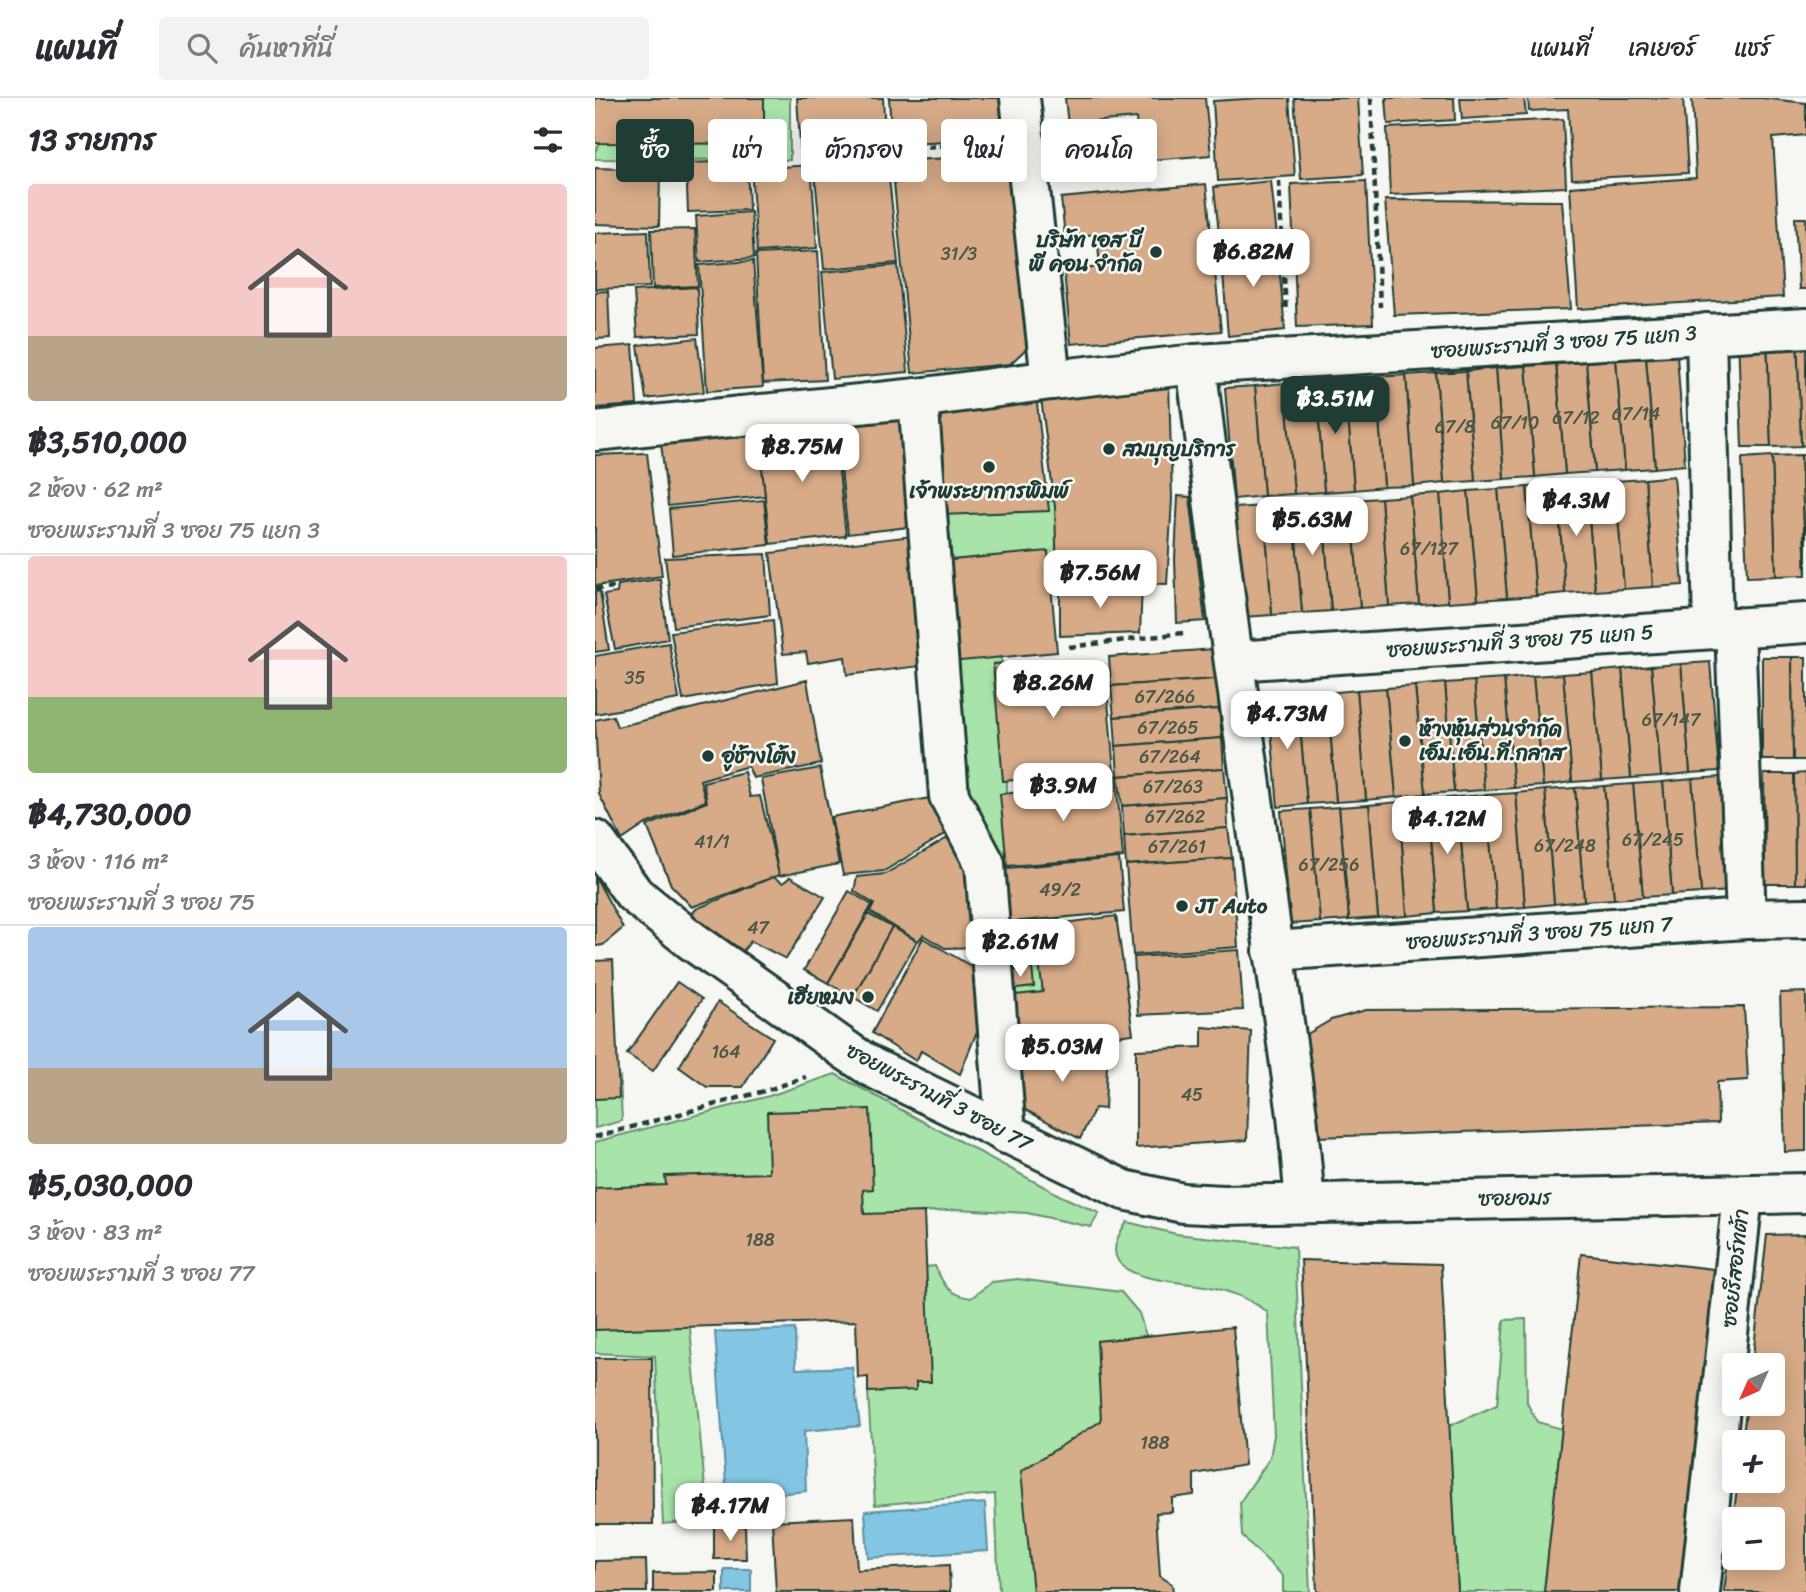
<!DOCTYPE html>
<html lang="th">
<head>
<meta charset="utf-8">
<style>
  :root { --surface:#fff; --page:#f2f2f3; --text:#2b2b33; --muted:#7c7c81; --line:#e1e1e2; --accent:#1f3d34 }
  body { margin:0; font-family:Sriracha,"Playpen Sans Thai",sans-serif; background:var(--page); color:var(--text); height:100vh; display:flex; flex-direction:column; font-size:26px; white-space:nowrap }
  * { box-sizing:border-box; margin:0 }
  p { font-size:23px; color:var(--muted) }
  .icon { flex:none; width:38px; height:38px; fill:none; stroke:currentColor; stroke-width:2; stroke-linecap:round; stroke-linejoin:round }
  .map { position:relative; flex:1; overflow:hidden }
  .details { display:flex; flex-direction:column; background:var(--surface); width:595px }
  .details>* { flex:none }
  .top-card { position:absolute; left:21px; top:21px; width:665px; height:63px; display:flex; gap:14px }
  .needle { width:46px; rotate:225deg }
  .tools { position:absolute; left:1127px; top:1255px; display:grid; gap:14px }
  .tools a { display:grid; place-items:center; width:63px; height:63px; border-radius:7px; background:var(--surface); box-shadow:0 4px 18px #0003; font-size:35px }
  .price { position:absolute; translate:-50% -60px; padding:0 16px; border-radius:14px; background:#fff; color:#222; font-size:23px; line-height:46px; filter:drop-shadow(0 2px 4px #0008) }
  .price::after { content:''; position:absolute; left:50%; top:42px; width:21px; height:16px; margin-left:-10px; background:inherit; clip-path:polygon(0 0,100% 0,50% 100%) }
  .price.selected { background:var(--accent); color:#fff }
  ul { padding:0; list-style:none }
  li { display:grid; align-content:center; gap:14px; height:371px; padding:0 28px }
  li+li { border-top:2px solid var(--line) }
  li span { display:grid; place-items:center; height:217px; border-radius:7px; color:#555 }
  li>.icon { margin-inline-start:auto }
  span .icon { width:126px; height:126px; fill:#fffc; stroke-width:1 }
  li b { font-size:30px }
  h2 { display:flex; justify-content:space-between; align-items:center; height:84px; padding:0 28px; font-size:30px }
  .pill { padding:0 24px; border-radius:7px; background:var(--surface); box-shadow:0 4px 18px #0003; font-size:24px; line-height:63px }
  .pill.selected { background:var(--accent); color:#fff }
  header { display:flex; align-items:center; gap:42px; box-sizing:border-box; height:98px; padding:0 35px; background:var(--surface); border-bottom:2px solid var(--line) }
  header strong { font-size:33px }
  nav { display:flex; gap:38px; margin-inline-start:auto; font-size:24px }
  .search { width:490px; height:63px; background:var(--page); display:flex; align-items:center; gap:18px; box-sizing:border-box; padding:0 24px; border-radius:7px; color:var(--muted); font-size:26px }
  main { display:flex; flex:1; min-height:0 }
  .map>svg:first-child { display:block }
  .garden { fill:#a8e4aa; stroke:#64906f; stroke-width:2 }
  .water { fill:#83c6e4; stroke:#5b8f9e; stroke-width:2 }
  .building { fill:#d7ab88; stroke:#1f3d34; stroke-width:2; fill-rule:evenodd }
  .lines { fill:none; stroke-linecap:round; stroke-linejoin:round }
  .minor-casing { stroke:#1f3d34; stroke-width:44 }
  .path { stroke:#1f3d34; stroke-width:4.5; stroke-dasharray:7 5; stroke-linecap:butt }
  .minor { stroke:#f6f6f2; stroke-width:38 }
  .poi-dot { fill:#1f3d34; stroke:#f6f6f2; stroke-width:2.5 }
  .labels { text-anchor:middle; stroke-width:5; stroke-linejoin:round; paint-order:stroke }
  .number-label { font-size:18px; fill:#4d5849 }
  .poi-label { font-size:21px; font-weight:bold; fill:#1f3d34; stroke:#f6f6f2; text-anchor:start }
  .street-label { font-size:21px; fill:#1f3d34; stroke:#f6f6f2 }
</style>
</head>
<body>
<header>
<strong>แผนที่</strong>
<div class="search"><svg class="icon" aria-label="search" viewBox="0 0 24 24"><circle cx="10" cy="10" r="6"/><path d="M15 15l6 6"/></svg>ค้นหาที่นี่</div>
<nav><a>แผนที่</a><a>เลเยอร์</a><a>แชร์</a></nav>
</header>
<main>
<section class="details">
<h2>13 รายการ<svg class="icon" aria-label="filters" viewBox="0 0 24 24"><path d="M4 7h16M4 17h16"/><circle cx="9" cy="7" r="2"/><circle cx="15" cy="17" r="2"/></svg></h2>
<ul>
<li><span style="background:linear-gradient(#f6c9c9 70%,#b9a48a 0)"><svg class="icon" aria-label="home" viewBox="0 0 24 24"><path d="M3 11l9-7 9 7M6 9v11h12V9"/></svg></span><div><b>฿3,510,000</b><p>2 ห้อง · 62 m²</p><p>ซอยพระรามที่ 3 ซอย 75 แยก 3</p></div></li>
<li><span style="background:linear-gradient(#f6c9c9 65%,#8fb573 0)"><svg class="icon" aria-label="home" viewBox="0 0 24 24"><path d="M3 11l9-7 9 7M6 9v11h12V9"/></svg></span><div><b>฿4,730,000</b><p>3 ห้อง · 116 m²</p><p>ซอยพระรามที่ 3 ซอย 75</p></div></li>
<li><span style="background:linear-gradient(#a9c7e8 65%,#b9a48a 0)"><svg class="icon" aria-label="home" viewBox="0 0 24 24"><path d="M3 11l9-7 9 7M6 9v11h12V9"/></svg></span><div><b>฿5,030,000</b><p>3 ห้อง · 83 m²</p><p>ซอยพระรามที่ 3 ซอย 77</p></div></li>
</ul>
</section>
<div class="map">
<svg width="1211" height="1494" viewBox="0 0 1211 1494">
  <rect width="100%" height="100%" fill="#f6f6f2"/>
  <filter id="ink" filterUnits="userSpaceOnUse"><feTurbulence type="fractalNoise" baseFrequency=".0143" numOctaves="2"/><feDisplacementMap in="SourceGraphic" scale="14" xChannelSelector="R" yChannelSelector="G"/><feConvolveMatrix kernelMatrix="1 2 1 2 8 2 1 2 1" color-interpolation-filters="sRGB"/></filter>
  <g filter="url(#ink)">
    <g class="garden">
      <polygon points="27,0 195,0 195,62 0,61 0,54"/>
      <polygon points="467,402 472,457 350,471 339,414"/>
      <polygon points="406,556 416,776 405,776 368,699 350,557"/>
      <polygon points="399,815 443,817 448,901 407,903"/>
      <polygon points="240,976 466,1098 504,1115 496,1129 432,1115 363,1111 264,1120 0,1095 0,1044 174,998"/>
      <polygon points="25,979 27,1023 0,1030 0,985"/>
      <path d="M532,1124l49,12 119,13 15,345h-27v-16l-41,-40 -2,-34 30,-44 4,-23 -6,-122c-15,-13 -34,-20 -53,-25 -35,-9 -134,-3 -88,-66z"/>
      <path d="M340,1168c9,20 13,29 36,32l21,-16 26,-3 103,13 18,21 7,23 -98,256h-49l-4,-98 -120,11 -7,-113 48,-10 10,-115z"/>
      <polygon points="94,1220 113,1422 68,1426 60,1258 0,1255 0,1226"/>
      <polygon points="931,1221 932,1305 942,1324 967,1331 949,1494 863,1494 854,1328 902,1307 909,1222"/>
    </g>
    <g class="water">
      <polygon points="200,1231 201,1271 257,1269 265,1328 209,1333 211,1393 132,1401 120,1234"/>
      <polygon points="390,1405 393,1453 273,1460 270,1413"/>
      <rect x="129" y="1471" width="27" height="23"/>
    </g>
    <g class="building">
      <polygon points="0,0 169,0 169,46 0,45"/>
      <polygon points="202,0 288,0 291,54 206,60"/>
      <polygon points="294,0 405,0 407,40 297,46"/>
      <polygon points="470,0 610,0 616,57 545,63 541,20 473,26"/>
      <polygon points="666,0 694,0 700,78 623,83 618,3"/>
      <polygon points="699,0 763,0 768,77 706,81"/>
      <polygon points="791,0 859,0 860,22 793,26"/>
      <polygon points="865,0 929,0 931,17 867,21"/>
      <polygon points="933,0 1088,0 1093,75 977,81 973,11 934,13"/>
      <polygon points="1097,0 1167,0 1211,5 1211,37 1178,40 1188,199 983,211 975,89 1101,80"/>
      <polygon points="968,21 971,89 795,97 792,30"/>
      <polygon points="413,57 433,249 415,266 317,275 297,63"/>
      <polygon points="292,61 303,165 229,171 219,68"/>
      <polygon points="152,63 154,112 93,114 91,65"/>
      <polygon points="216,67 222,150 162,154 156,71"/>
      <polygon points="0,70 65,72 64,128 0,126"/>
      <polygon points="676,83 682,139 625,145 619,89"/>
      <polygon points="771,83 778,226 702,229 696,86"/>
      <polygon points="611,86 626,233 476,246 469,173 505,169 502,136 470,139 466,100"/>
      <polygon points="790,102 967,103 976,211 799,217"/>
      <polygon points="156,114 159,160 104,164 101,118"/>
      <polygon points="1200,120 1211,120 1211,191 1204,191"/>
      <polygon points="100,131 103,188 58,190 56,132"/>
      <polygon points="53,133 55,189 0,191 0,135"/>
      <polygon points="682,144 690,232 633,238 626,150"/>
      <polygon points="223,153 230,282 168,285 161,156"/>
      <polygon points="158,163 168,289 112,293 104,167"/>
      <polygon points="303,167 313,274 237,281 227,174"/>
      <polygon points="102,189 104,236 42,239 39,193"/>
      <polygon points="13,193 15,240 0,241 0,194"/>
      <polygon points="1211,236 1211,347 1206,348 1202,237"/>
      <polygon points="1172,237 1176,349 1147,349 1143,238"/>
      <polygon points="1172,237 1202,237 1206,348 1176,349"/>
      <polygon points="102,240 109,294 51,301 43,247"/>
      <polygon points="38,247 42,307 0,310 0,250"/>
      <polygon points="1082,257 1090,367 1060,370 1051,260"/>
      <polygon points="1051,260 1060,370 1030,372 1021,262"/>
      <polygon points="1021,262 1030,372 1000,374 991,264"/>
      <polygon points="991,264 1000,374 970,376 961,266"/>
      <polygon points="961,266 970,376 940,379 931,268"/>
      <polygon points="931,268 940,379 909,381 901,270"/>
      <polygon points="901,270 909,381 880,383 871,273"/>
      <polygon points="871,273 880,383 849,385 841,275"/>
      <polygon points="841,275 849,385 819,388 811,277"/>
      <polygon points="811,277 819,388 789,389 781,279"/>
      <polygon points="781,279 789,389 759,392 750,281"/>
      <polygon points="750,281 759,392 729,394 721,283"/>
      <polygon points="574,282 577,401 572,486 462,484 460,409 446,300"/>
      <polygon points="721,283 729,394 699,396 690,285"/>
      <polygon points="690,285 699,396 669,398 660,288"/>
      <polygon points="660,288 669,398 639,401 630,290"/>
      <polygon points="441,296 454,413 346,417 343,314"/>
      <polygon points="310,319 322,428 253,436 241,326"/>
      <polygon points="239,327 251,438 175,446 163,335"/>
      <polygon points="163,333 170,398 73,408 66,344"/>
      <polygon points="52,355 67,478 0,488 0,357"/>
      <polygon points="1206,357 1211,477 1181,478 1177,358"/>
      <polygon points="1206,357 1211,357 1211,477"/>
      <polygon points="1177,358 1181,478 1152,479 1147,360"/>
      <polygon points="1079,378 1088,487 1058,489 1050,381"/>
      <polygon points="1050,381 1058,489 1029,491 1020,383"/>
      <polygon points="1020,383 1029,491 1000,493 991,385"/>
      <polygon points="991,385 1000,493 970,495 962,387"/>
      <polygon points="962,387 970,495 941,498 932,389"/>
      <polygon points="932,389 941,498 912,500 903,391"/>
      <polygon points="903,391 912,500 883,502 873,393"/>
      <polygon points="873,393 883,502 853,504 845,396"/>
      <polygon points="845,396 853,504 824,506 815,398"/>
      <polygon points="583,398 595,399 610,523 582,525 580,461"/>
      <polygon points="815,398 824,506 794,508 786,400"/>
      <polygon points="786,400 794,508 765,510 756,402"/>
      <polygon points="169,402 174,447 78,457 74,411"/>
      <polygon points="756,402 765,510 736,513 727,404"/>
      <polygon points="727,404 736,513 707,515 698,406"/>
      <polygon points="698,406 707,515 677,517 669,408"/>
      <polygon points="669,408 677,517 648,519 639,410"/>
      <polygon points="317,438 334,567 252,577 250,559 213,565 211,554 188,556 175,455"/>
      <polygon points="453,453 462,554 355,564 346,463"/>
      <polygon points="171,456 175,517 79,529 70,460"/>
      <polygon points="65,481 73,541 20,551 9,497 22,495 23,487"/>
      <polygon points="465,487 547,488 545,535 465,538"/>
      <polygon points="5,493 14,552 0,554 0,494"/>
      <polygon points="178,522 183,585 88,602 76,534"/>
      <polygon points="74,545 84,601 0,616 0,558"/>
      <polygon points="619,551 622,581 516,588 514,559"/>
      <polygon points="1167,559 1197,559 1198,662 1167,662"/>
      <polygon points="1197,559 1211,559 1211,662 1198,662"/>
      <polygon points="461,562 461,570 510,567 519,674 408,683 398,566"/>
      <polygon points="1115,564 1124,673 1095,675 1086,566"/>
      <polygon points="1086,566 1095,675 1066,678 1056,568"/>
      <polygon points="1056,568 1066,678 1036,680 1027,571"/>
      <polygon points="1027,571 1036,680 1007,682 997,574"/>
      <polygon points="997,574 1007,682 977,684 968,576"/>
      <polygon points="968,576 977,684 948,688 938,578"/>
      <polygon points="938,578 948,688 919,690 909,581"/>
      <polygon points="622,581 624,611 519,619 516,588"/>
      <polygon points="909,581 919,690 889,692 879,583"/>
      <polygon points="212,582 226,666 158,680 153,668 105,682 111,703 51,726 27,742 4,696 0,622 18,618 22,629"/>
      <polygon points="879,583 889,692 859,694 850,585"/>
      <polygon points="850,585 859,694 830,696 820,588"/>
      <polygon points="820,588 830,696 801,699 791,590"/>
      <polygon points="791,590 801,699 771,702 762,592"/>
      <polygon points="762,592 771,702 741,704 732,595"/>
      <polygon points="732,595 741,704 712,706 702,597"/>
      <polygon points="702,597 712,706 683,709 673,599"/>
      <polygon points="624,611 627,640 521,648 519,619"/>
      <polygon points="627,640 629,670 523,678 521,648"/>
      <polygon points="225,670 244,766 184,778 166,681"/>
      <polygon points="629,670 632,700 527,708 523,678"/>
      <polygon points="149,674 155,699 165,698 184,777 97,809 76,787 52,728 112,704 108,684"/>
      <polygon points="1211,675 1211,786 1200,786 1199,676"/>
      <polygon points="1169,676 1199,676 1200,786 1170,786"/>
      <polygon points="521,677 528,759 412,768 405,696 464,691 463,682"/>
      <polygon points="1126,679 1136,793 1106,795 1097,681"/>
      <polygon points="1097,681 1106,795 1077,797 1068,684"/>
      <polygon points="1068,684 1077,797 1048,799 1038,686"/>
      <polygon points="1038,686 1048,799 1019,801 1009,688"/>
      <polygon points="1009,688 1019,801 989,803 980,690"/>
      <polygon points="980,690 989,803 959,806 950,692"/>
      <polygon points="950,692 959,806 930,809 921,695"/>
      <polygon points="921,695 930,809 901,811 891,697"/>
      <polygon points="891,697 901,811 872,813 862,699"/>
      <polygon points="345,698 357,732 289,773 248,777 236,719"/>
      <polygon points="862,699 872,813 842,815 833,702"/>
      <polygon points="632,700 633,730 529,738 527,708"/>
      <polygon points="833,702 842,815 812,818 804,704"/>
      <polygon points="804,704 812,818 783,820 774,707"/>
      <polygon points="774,707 783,820 754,822 744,709"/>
      <polygon points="744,709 754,822 725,824 715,711"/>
      <polygon points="715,711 725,824 695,826 686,713"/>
      <polygon points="633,730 637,760 531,767 529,738"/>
      <polygon points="361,735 378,765 386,849 350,850 328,837 323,843 275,814 279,806 259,793 262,779 290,776"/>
      <polygon points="524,760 529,814 406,825 401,771"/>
      <polygon points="637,760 643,849 538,857 531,767"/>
      <polygon points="0,778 28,830 8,847 0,848"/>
      <polygon points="178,779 188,785 195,779 230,799 191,861 156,843 148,853 96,817 101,811"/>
      <polygon points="254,793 277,807 233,885 209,872"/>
      <polygon points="273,816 297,829 258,899 233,885"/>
      <polygon points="521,818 538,936 410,952 402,899 448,894 439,829"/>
      <polygon points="297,829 322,843 282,913 258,899"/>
      <polygon points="328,840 388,875 389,935 381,936 365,976 326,953 321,963 277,935"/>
      <polygon points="644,852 648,912 543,917 539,859"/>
      <polygon points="18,862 24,1000 0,1001 0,863"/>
      <polygon points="437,870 439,889 413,892 411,873"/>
      <polygon points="82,884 107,901 58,973 32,956"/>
      <polygon points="1211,894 1211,1053 1190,1054 1185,895"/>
      <polygon points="123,904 178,940 148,989 112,989 84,969"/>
      <polygon points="1149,909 1153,982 1122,984 1123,1025 722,1039 709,938 736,922 771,912"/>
      <polygon points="607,929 656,933 652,1042 541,1050 541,952 607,949"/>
      <polygon points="513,944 510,1011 500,1010 485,1041 421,1007 417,954"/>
      <polygon points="275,1011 278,1091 268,1092 269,1116 329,1114 336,1284 321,1284 321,1292 273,1294 273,1279 263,1280 261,1223 0,1232 0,1090 71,1087 70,1078 174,1075 172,1014"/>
      <path d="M1211,1136v358h-82l14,-112h35v-38h-31l5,-38h26v-39h-21l15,-130zM1139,1421h39v39h-39z"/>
      <polygon points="986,1156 1127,1172 1092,1494 949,1494"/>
      <polygon points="706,1162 846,1166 863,1494 722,1494"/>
      <polygon points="638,1229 650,1367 599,1376 599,1397 577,1400 577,1414 561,1415 565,1478 577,1486 578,1494 438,1494 426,1373 506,1323 502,1243"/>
      <polygon points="0,1260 57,1260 58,1426 0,1426"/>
      <polygon points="259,1419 262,1472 354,1467 355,1494 181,1494 177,1423"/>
      <polygon points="119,1428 150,1428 151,1461 119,1461"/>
      <polygon points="51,1462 52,1494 0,1494 0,1463"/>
      <polygon points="122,1474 122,1494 58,1494 58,1475"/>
    </g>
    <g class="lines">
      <defs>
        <g id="minor">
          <polyline points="425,0 456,282 601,266 634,530 702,1017 710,1104"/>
          <polyline points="1111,235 1118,530"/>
          <polyline points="601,266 1211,230"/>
          <polyline points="323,300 354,698 390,766 411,1036"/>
          <polyline points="0,333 323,300 456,282"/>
          <polyline points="1140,529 1151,821"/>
          <polyline points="639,563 1211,525"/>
          <polyline points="0,742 39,796 96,842 255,955 276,969 529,1092 588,1105 629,1107 1211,1095"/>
          <polyline points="678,853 1151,821 1211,820"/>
          <polyline points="1105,1494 1148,1097"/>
        </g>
      </defs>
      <use href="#minor" class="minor-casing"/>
      <g class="path">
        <polyline points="776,0 785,209"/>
        <polyline points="297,51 387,45"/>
        <polyline points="684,83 691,215"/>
        <polyline points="0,491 20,489"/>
        <polyline points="474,549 588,535"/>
        <polyline points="0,1039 173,992 211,979"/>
      </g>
      <use href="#minor" class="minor"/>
    </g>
  </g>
  <g class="poi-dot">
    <circle cx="561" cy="154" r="7"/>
    <circle cx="514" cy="351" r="7"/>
    <circle cx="394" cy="369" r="7"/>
    <circle cx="810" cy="643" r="7"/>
    <circle cx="113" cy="658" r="7"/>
    <circle cx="587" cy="808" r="7"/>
    <circle cx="273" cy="899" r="7"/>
  </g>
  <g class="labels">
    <g class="number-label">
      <text x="364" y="162">31/3</text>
      <text x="1041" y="322">67/14</text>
      <text x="981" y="326">67/12</text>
      <text x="920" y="331">67/10</text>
      <text x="860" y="335">67/8</text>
      <text x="834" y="457">67/127</text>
      <text x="40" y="586">35</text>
      <text x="570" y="605">67/266</text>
      <text x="1076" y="628">67/147</text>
      <text x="573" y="636">67/265</text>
      <text x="575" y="665">67/264</text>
      <text x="578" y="695">67/263</text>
      <text x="580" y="725">67/262</text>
      <text x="1058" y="748">67/245</text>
      <text x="117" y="750">41/1</text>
      <text x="970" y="754">67/248</text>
      <text x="582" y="755">67/261</text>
      <text x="734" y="773">67/256</text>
      <text x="465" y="798">49/2</text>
      <text x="163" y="836">47</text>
      <text x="131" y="960">164</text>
      <text x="597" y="1003">45</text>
      <text x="165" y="1148">188</text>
      <text x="560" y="1351">188</text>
    </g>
    <g class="poi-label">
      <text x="547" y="149" text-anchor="end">บริษัท เอส บี<tspan x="547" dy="24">พี คอน จำกัด</tspan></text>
      <text x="528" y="358">สมบุญบริการ</text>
      <text x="394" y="400" text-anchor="middle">เจ้าพระยาการพิมพ์</text>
      <text x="824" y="638">ห้างหุ้นส่วนจำกัด<tspan x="824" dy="24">เอ็ม.เอ็น.ที.กลาส</tspan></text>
      <text x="127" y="665">อู่ช้างโต้ง</text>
      <text x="601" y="815">JT Auto</text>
      <text x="259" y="906" text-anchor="end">เฮียหมง</text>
    </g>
    <g class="street-label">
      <text transform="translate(969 244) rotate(-4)" y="7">ซอยพระรามที่ 3 ซอย 75 แยก 3</text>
      <text transform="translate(925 543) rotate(-4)" y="7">ซอยพระรามที่ 3 ซอย 75 แยก 5</text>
      <text transform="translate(944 835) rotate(-4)" y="7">ซอยพระรามที่ 3 ซอย 75 แยก 7</text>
      <text transform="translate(344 999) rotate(28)" y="7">ซอยพระรามที่ 3 ซอย 77</text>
      <text transform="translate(920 1100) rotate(-1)" y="7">ซอยอมร</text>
      <text transform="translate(1140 1170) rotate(-84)" y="7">ซอยรีสอร์ทต้า</text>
    </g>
  </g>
</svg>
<div class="tools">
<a><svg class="needle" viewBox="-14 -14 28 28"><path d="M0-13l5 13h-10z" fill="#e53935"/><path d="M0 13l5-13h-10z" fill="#7c7c81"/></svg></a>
<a>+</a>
<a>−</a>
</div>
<b class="price" style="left:658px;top:191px">฿6.82M</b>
<b class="price selected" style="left:740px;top:338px">฿3.51M</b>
<b class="price" style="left:207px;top:386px">฿8.75M</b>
<b class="price" style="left:981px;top:440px">฿4.3M</b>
<b class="price" style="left:717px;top:459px">฿5.63M</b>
<b class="price" style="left:505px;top:512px">฿7.56M</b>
<b class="price" style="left:458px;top:622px">฿8.26M</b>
<b class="price" style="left:692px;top:653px">฿4.73M</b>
<b class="price" style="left:468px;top:725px">฿3.9M</b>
<b class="price" style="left:852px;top:758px">฿4.12M</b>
<b class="price" style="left:425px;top:881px">฿2.61M</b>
<b class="price" style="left:467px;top:986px">฿5.03M</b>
<b class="price" style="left:135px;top:1445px">฿4.17M</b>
<div class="top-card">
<a class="pill selected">ซื้อ</a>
<a class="pill">เช่า</a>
<a class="pill">ตัวกรอง</a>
<a class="pill">ใหม่</a>
<a class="pill">คอนโด</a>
</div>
</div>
</main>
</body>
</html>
